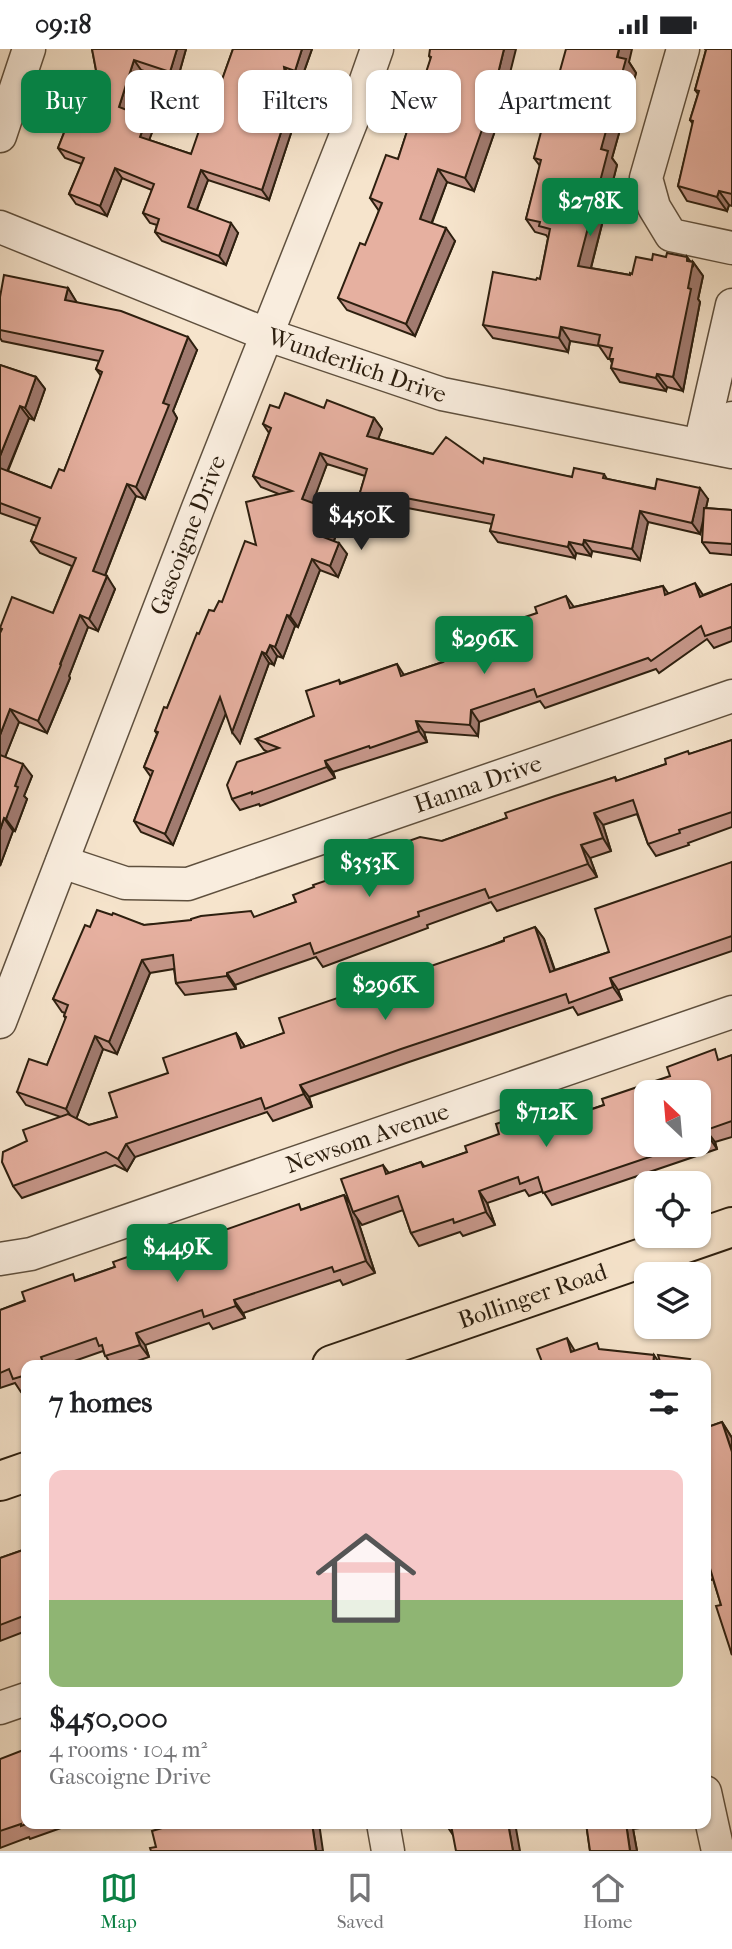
<!DOCTYPE html>
<html lang="en">
<head>
<meta charset="utf-8">
<style>
  :root { --surface:#fff; --page:#f2f2f2; --text:#202124; --muted:#757577; --line:#e0e0e0; --accent:#0b8043 }
  body { margin:0; font-family:"IM FELL French Canon",serif; background:var(--page); color:var(--text); height:100vh; display:flex; flex-direction:column; font-size:26px; white-space:nowrap }
  * { box-sizing:border-box; margin:0 }
  p { font-size:23px; color:var(--muted) }
  .icon { flex:none; width:38px; height:38px; fill:none; stroke:currentColor; stroke-width:2; stroke-linecap:round; stroke-linejoin:round }
  .map { position:relative; flex:1; overflow:hidden }
  .drawer { position:absolute; left:21px; top:1311px; width:690px; height:469px; display:flex; flex-direction:column; background:var(--surface); border-radius:14px; box-shadow:0 2px 5px #0004 }
  .drawer>* { flex:none }
  .guide { position:absolute; left:21px; top:21px; width:691px; height:63px; display:flex; gap:14px }
  .needle { width:46px; rotate:334deg }
  .buttons { position:absolute; left:634px; top:1031px; display:grid; gap:14px }
  .buttons a { display:grid; place-items:center; width:77px; height:77px; border-radius:14px; background:var(--surface); box-shadow:0 2px 5px #0004; font-size:35px }
  .price { position:absolute; translate:-50% -60px; padding:0 16px; border-radius:7px; background:var(--accent); color:#fff; font-size:23px; line-height:46px; filter:drop-shadow(0 2px 4px #0008) }
  .price::after { content:''; position:absolute; left:50%; top:42px; width:21px; height:16px; margin-left:-10px; background:inherit; clip-path:polygon(0 0,100% 0,50% 100%) }
  .price.on { background:#222; color:#fff }
  ul { padding:0; list-style:none }
  li { display:grid; align-content:center; gap:14px; height:371px; padding:0 28px }
  li+li { border-top:2px solid var(--line) }
  li span { display:grid; place-items:center; height:217px; border-radius:14px; color:#555 }
  li>.icon { margin-inline-start:auto }
  span .icon { width:126px; height:126px; fill:#fffc; stroke-width:1 }
  li b { font-size:30px }
  h2 { display:flex; justify-content:space-between; align-items:center; height:84px; padding:0 28px; font-size:30px }
  .tag { padding:0 24px; border-radius:14px; background:var(--surface); box-shadow:0 2px 5px #0004; font-size:24px; line-height:63px }
  .tag.on { background:var(--accent); color:#fff }
  .status { display:flex; justify-content:space-between; align-items:center; height:49px; padding:0 35px; background:var(--surface); direction:ltr }
  .status svg { height:19px; fill:currentColor }
  .dock { display:flex; justify-content:space-around; align-items:center; height:98px; border-top:2px solid var(--line); background:var(--surface); font-size:19px; color:var(--muted) }
  .dock a { display:grid; justify-items:center; gap:4px }
  .dock .on { color:var(--accent) }
  .map>svg:first-child { display:block }
  .lines { fill:none; stroke-linecap:round; stroke-linejoin:round }
  .minor-casing { stroke:#5f503e; stroke-width:35 }
  .major-casing { stroke:#2d1f0f; stroke-width:42 }
  .minor { stroke:#f9edde; stroke-width:32 }
  .major { stroke:#f6e4cc; stroke-width:38 }
  .wall { fill:#c6978a; stroke:#2d1f0f; stroke-width:2; fill-rule:evenodd }
  .shaded-wall { fill:#a17b70; stroke:#2d1f0f; stroke-width:2 }
  .building { fill:#e6b0a0; stroke:#2d1f0f; stroke-width:2 }
  .labels { text-anchor:middle; stroke-width:6; stroke-linejoin:round; paint-order:stroke }
  .street-label { font-size:24px; fill:#2d1f0f; stroke:#f9edde }
</style>
</head>
<body>
<div class="status"><b>09:18</b><svg viewBox="0 0 49 12"><path d="M0 12V9h3v3zM5 12V6h3v6zM10 12V3h3v9zM15 12V0h3v12zM26 1h20v11H26zM47 4h2v5h-2z"/></svg></div>
<div class="map">
<svg width="732" height="1802" viewBox="0 0 732 1802">
  <rect width="100%" height="100%" fill="#f6e4cc"/>
  <filter id="stains"><feTurbulence type="fractalNoise" baseFrequency=".00286" numOctaves="4"/><feColorMatrix values="0 0 0 0 .2 0 0 0 0 .09 0 0 0 0 .02 0 0 0 .5 -.17"/></filter>
  <radialGradient id="worn" r=".72"><stop offset=".6" stop-color="#630" stop-opacity="0"/><stop offset="1" stop-color="#630" stop-opacity=".3"/></radialGradient>
  <g class="lines">
    <defs>
      <g id="minor">
        <polyline points="683,0 646,129 654,158 671,186 732,199"/>
        <polyline points="0,87 29,0"/>
        <path id="s1" d="M0,178l268,108 174,59 290,58"/>
        <polyline points="700,396 732,256"/>
        <polyline points="724,401 732,369"/>
        <path id="s2" d="M62,813l63,21 63,1 544,-188"/>
        <path id="s3" d="M0,973l198,-514 154,-388 25,-71"/>
        <path id="s4" d="M0,1210l31,-5 701,-242"/>
        <polyline points="0,1659 26,1650"/>
        <polyline points="705,1743 718,1802"/>
        <polyline points="383,1774 388,1802"/>
      </g>
      <g id="major">
        <path id="s5" d="M332,1316l400,-138"/>
        <polyline points="0,1432 26,1423"/>
      </g>
    </defs>
    <use href="#minor" class="minor-casing"/>
    <use href="#major" class="major-casing"/>
    <use href="#minor" class="minor"/>
    <use href="#major" class="major"/>
  </g>
  <g class="wall">
    <polygon points="92,0 186,0 177,32 141,21 128,61 154,78 149,91 191,105 208,70 233,0 312,0 301,31 291,28 298,74 294,75 269,151 208,131 197,161 238,184 226,216 162,192 155,183 157,176 150,174 143,164 152,141 122,129 107,167 76,155 69,145 82,115 65,109 58,99 74,58 69,51 96,21"/>
    <polygon points="732,0 732,157 729,156 727,162 687,152 678,137 693,75 690,71 698,45 695,41 706,1"/>
    <polygon points="429,7 504,48 506,50 474,142 447,133 432,174 455,192 415,287 347,261 338,249 368,192 379,162 370,149 398,110 431,10"/>
    <polygon points="629,13 636,24 612,109 617,116 591,219 630,226 652,211 666,208 687,208 690,212 693,213 703,227 698,250 700,253 683,342 667,338 666,342 620,333 611,319 612,314 610,310 608,310 599,297 570,292 568,303 493,289 483,276 536,231 540,230 548,189 546,186 535,183 526,170 540,117 534,109 551,54"/>
    <polygon points="68,239 76,253 197,301 173,362 177,369 145,450 136,447 105,527 115,540 98,582 88,578 69,627 70,629 47,684 19,673 5,708 32,727 24,747 27,750 15,782 13,782 0,817 1,581 0,579 53,564 72,517 40,504 31,492 37,477 0,464 0,316 36,328 45,340 34,371 29,369 8,422 51,439 64,422 101,327 96,320 99,312 2,292 0,289 0,248"/>
    <polygon points="279,359 324,359 374,369 382,380 378,390 433,405 572,428 604,425 607,430 708,450 706,459 732,461 732,506 710,504 702,493 704,469 700,485 648,473 640,511 592,502 591,507 576,504 575,509 498,493 490,482 492,475 402,458 397,477 364,468 356,457 365,427 327,415 312,454 341,473 334,492 347,505 338,528 320,521 298,578 295,577 283,609 277,607 274,616 269,614 240,694 226,664 173,796 141,783 134,772 151,728 144,718 157,685 155,682 167,659 199,585 222,553 256,496 279,445 261,438 253,427 269,384 263,375"/>
    <polygon points="732,535 732,592 714,599 707,590 659,624 656,620 545,659 540,652 479,673 478,687 424,683 427,693 333,723 335,729 260,757 259,755 240,761 232,750 268,703 264,701 256,690 314,667 339,631 341,634 397,615 404,626 443,613 537,564 566,547 574,558 663,537 668,544 703,546"/>
    <polygon points="732,691 732,778 688,794 689,796 656,807 648,795 637,765 603,776 611,802 590,809 597,828 497,862 491,853 427,876 428,879 323,918 316,908 235,936 236,940 185,946 176,934 174,920 150,924 117,1005 103,1000 76,1070 89,1076 117,1068 168,1024 236,984 245,998 284,984 535,878 544,890 555,921 609,903 732,813 732,902 618,941 622,951 578,966 573,958 409,1013 309,1048 312,1058 273,1072 267,1063 135,1108 127,1122 115,1116 22,1149 13,1137 27,1092 61,1068 26,1056 17,1043 47,1016 66,970 64,967 65,964 62,963 53,950 90,878 112,866 144,876 256,868 296,853 442,792 507,769 615,728 617,732 666,715 690,705"/>
    <path d="M732,1006v82l-17,5 2,7 -165,56 -9,-14 -14,5 -4,-6 -38,13 8,22 -32,11 -3,-4 -41,14 -8,-13 -8,-23 -41,15 -5,-7 18,55 -32,12 -3,-5 -97,33 2,5 -32,11 -4,-6 -64,22 4,12 -23,8h-15l-8,-14 -40,14h-37v25l-5,2 -6,-9 -15,5v-78l77,-30 90,-31 4,5 173,-59 5,7 34,-37 6,8 32,-11 4,5 42,-15 32,-18 24,-19 7,9 22,-7 3,4 49,-16zM698,1043v53h-52z"/>
    <polygon points="722,1373 732,1389 732,1606 721,1556 713,1530 711,1531 705,1522 705,1379"/>
    <polygon points="26,1500 26,1582 0,1592 0,1509"/>
    <polygon points="0,1710 26,1774 75,1774 30,1790 29,1788 0,1799"/>
    <polygon points="446,1774 515,1774 453,1786 447,1777"/>
    <polygon points="586,1774 654,1774 654,1777 633,1780 637,1802 590,1802"/>
  </g>
  <g class="shaded-wall">
    <polygon points="177,0 186,0 177,32 170,23"/>
    <polygon points="302,0 312,0 301,31 295,22"/>
    <polygon points="504,0 516,0 504,48 506,50 474,142 465,129 495,37"/>
    <polygon points="619,0 632,0 629,13 636,24 612,109 617,116 588,230 578,217 601,100"/>
    <polygon points="134,11 141,21 126,67 119,58"/>
    <polygon points="284,18 291,28 298,74 291,65"/>
    <polygon points="287,65 294,75 269,151 262,141"/>
    <polygon points="147,69 154,78 147,97 140,88"/>
    <polygon points="115,119 122,129 107,167 100,157"/>
    <polygon points="438,120 447,133 428,183 420,170"/>
    <polygon points="201,121 208,131 194,168 188,158"/>
    <polygon points="719,142 729,156 727,162 717,148"/>
    <polygon points="231,174 238,184 226,216 219,207"/>
    <polygon points="446,179 455,192 415,287 406,275"/>
    <polygon points="687,208 693,216 693,213 703,227 698,250 700,253 683,342 673,328 688,239"/>
    <polygon points="68,239 76,252 74,263 65,251"/>
    <polygon points="561,278 570,292 568,303 559,289"/>
    <polygon points="188,288 197,301 173,362 177,369 145,450 136,438 163,354"/>
    <polygon points="657,325 667,338 666,342 656,329"/>
    <polygon points="36,328 45,340 34,371 25,359"/>
    <polygon points="20,357 29,369 4,430 0,424 0,407"/>
    <polygon points="374,369 382,380 375,398 367,387"/>
    <polygon points="320,404 327,415 310,461 302,450"/>
    <polygon points="127,435 136,447 102,534 93,522"/>
    <polygon points="700,439 708,450 700,485 692,474"/>
    <polygon points="395,447 402,458 397,477 389,466"/>
    <polygon points="334,462 341,473 331,499 323,488"/>
    <polygon points="640,462 648,473 640,511 632,500"/>
    <polygon points="584,491 592,502 591,507 583,496"/>
    <polygon points="569,493 576,504 575,509 568,498"/>
    <polygon points="339,494 347,505 338,528 330,517"/>
    <polygon points="312,510 320,521 298,578 290,567"/>
    <polygon points="107,527 115,540 98,582 89,570"/>
    <polygon points="695,534 703,546 708,559 700,548"/>
    <polygon points="80,566 88,578 69,627 70,629 47,684 38,672"/>
    <polygon points="287,566 295,577 283,609 275,598"/>
    <polygon points="270,596 277,607 274,616 266,605"/>
    <polygon points="262,603 269,614 240,694 232,683"/>
    <polygon points="220,648 228,659 173,796 165,785"/>
    <polygon points="10,660 19,673 2,716 0,713 0,686"/>
    <polygon points="471,661 479,673 478,687 470,676"/>
    <polygon points="416,672 424,683 427,693 419,682"/>
    <polygon points="325,712 333,723 335,729 327,718"/>
    <polygon points="23,715 32,727 24,747 27,750 15,782 6,770 15,737"/>
    <polygon points="594,764 603,776 611,802 603,789"/>
    <polygon points="4,769 13,782 0,817 0,781"/>
    <polygon points="581,796 590,809 597,828 588,815"/>
    <polygon points="535,878 544,890 559,935 550,923"/>
    <polygon points="142,911 150,924 117,1005 109,993"/>
    <polygon points="227,924 235,936 236,940 227,927"/>
    <polygon points="610,929 618,941 622,951 613,938"/>
    <polygon points="236,984 244,996 250,1012 241,999"/>
    <polygon points="95,987 103,1000 75,1073 66,1060"/>
    <polygon points="300,1036 309,1048 312,1058 304,1045"/>
    <polygon points="706,1081 715,1093 717,1100 709,1088"/>
    <polygon points="126,1095 135,1108 127,1122 118,1110"/>
    <polygon points="479,1142 487,1154 495,1176 486,1163"/>
    <polygon points="344,1146 353,1159 353,1163 357,1169 375,1224 366,1212"/>
    <polygon points="234,1251 243,1264 245,1269 236,1257"/>
    <polygon points="136,1284 145,1296 149,1308 140,1296"/>
    <polygon points="567,1289 575,1302 571,1303"/>
    <polygon points="654,1306 661,1316 653,1316"/>
    <polygon points="705,1321 709,1326 705,1359"/>
    <polygon points="722,1373 732,1389 732,1403"/>
    <polygon points="312,1774 319,1774 323,1802 316,1802"/>
    <polygon points="508,1774 515,1774 520,1802 513,1802"/>
    <polygon points="626,1774 629,1774 633,1780 637,1802 630,1802"/>
  </g>
  <g class="building">
    <polygon points="92,0 177,0 170,23 134,11 119,58 147,69 140,88 191,105 202,73 208,70 233,0 302,0 295,22 284,18 291,65 287,65 262,141 201,121 188,158 231,174 219,207 155,183 159,170 143,164 154,135 115,119 100,157 69,145 84,109 58,99 75,56 69,51 96,21"/>
    <polygon points="430,0 504,0 495,37 497,38 465,129 438,120 420,170 446,179 406,275 338,249 360,194 365,196 382,154 370,149 386,106 398,110 431,8 429,7"/>
    <polygon points="566,0 619,0 617,8 626,10 601,100 608,102 578,217 630,226 630,224 632,225 636,208 652,211 653,205 666,208 667,204 687,208 687,212 693,213 688,239 691,240 673,328 657,325 656,329 611,319 613,310 609,310 612,299 598,296 600,286 561,278 559,289 483,276 493,223 536,231 537,229 540,230 550,180 539,177 540,173 526,170 541,111 534,109 549,53 551,54"/>
    <polygon points="705,0 732,0 732,145 719,142 717,148 678,137 693,72 690,71 699,42 695,41 706,1"/>
    <polygon points="4,226 68,239 65,251 121,262 188,288 163,354 169,356 136,438 127,435 93,522 107,527 89,570 80,566 60,615 61,616 38,672 10,660 0,686 0,584 2,580 0,579 12,548 53,564 76,509 31,492 40,469 0,454 0,419 51,439 59,420 64,422 102,323 96,320 103,302 0,281 0,248"/>
    <polygon points="0,316 36,328 25,359 20,357 0,407"/>
    <polygon points="285,344 324,359 327,351 374,369 367,387 433,405 446,388 483,414 484,409 572,428 574,419 604,425 603,429 655,440 657,430 700,439 692,474 640,462 632,500 584,491 583,496 569,493 568,498 490,482 494,466 395,447 389,466 356,457 367,420 320,404 302,450 334,462 323,488 339,494 330,517 312,510 290,567 287,566 275,598 270,596 266,605 262,603 232,683 220,648 165,785 134,772 153,722 144,718 158,683 155,682 164,658 167,659 197,584 199,585 209,561 214,562 219,552 222,553 245,492 256,496 246,453 292,442 253,427 271,379 263,375 270,356 279,359"/>
    <polygon points="704,459 732,461 732,495 702,493"/>
    <polygon points="695,534 700,548 732,535 732,580 731,578 705,587 701,577 651,612 648,609 537,648 534,640 471,661 470,676 416,672 419,682 370,699 369,697 325,712 327,718 252,745 252,743 232,750 227,736 237,713 279,699 256,690 314,667 306,642 339,631 340,635 397,615 401,627 443,613 446,611 441,596 537,564 535,558 566,547 570,559 663,537 665,546"/>
    <polygon points="732,691 732,763 679,781 680,784 648,795 633,751 594,764 603,789 581,796 588,815 489,849 485,840 418,863 419,867 314,905 310,894 227,924 227,927 176,934 173,906 142,911 109,993 95,987 66,1060 17,1043 29,1010 47,1016 66,968 64,967 68,956 53,950 85,876 90,878 97,861 112,866 113,864 144,876 191,871 191,870 201,867 251,862 254,868 296,853 293,846 314,838 313,836 384,812 380,802 420,788 442,792 507,769 505,764 555,747 615,728 616,732 666,715 665,710 688,702 689,705"/>
    <polygon points="0,706 23,715 15,737 18,738 6,770 4,769 0,781"/>
    <polygon points="732,813 732,887 610,929 613,938 569,954 566,945 401,1000 300,1036 304,1045 265,1060 261,1049 126,1095 118,1110 106,1103 13,1137 2,1113 3,1103 27,1092 23,1081 68,1065 89,1076 117,1068 109,1044 168,1024 163,1009 236,984 241,999 284,984 279,969 504,892 504,889 535,878 550,923 609,903 595,860"/>
    <polygon points="715,1000 718,1011 732,1006 732,1072 706,1081 709,1088 698,1091 698,1043 646,1043 646,1096 685,1096 543,1144 538,1128 520,1135 518,1128 479,1142 486,1163 454,1174 453,1170 411,1184 398,1147 353,1163 341,1130 383,1116 386,1125 421,1113 423,1118 467,1103 465,1097 499,1085 496,1075 523,1066 527,1076 552,1068 554,1073 604,1056 602,1050 670,1027 667,1018"/>
    <polygon points="344,1146 366,1212 334,1223 332,1218 234,1251 236,1257 204,1268 202,1261 136,1284 140,1296 105,1307 102,1296 99,1297 96,1289 41,1308 44,1316 26,1316 26,1326 13,1330 9,1320 0,1324 0,1261 25,1252 22,1243 73,1225 75,1232 115,1218 113,1213 150,1200 152,1205 167,1200 169,1206 218,1189 216,1184 299,1155 301,1161"/>
    <polygon points="567,1289 571,1303 597,1294 599,1300 654,1306 653,1316 540,1316 539,1314 542,1313 537,1300"/>
    <polygon points="658,1306 690,1310 689,1312 700,1314 700,1316 661,1316"/>
    <polygon points="722,1373 732,1403 732,1606 716,1557 721,1556 709,1516 705,1517 705,1379"/>
    <polygon points="26,1500 26,1566 0,1576 0,1509"/>
    <polygon points="26,1700 26,1774 29,1774 21,1777 21,1775 0,1782 0,1710"/>
    <polygon points="179,1774 312,1774 316,1802 151,1802 150,1799 156,1798 152,1782"/>
    <polygon points="446,1774 508,1774 513,1802 456,1802 451,1776 447,1777"/>
    <polygon points="586,1774 626,1774 630,1802 590,1802"/>
  </g>
  <g class="labels">
    <g class="street-label">
      <text dy="8" stroke="none"><textPath href="#s1" startOffset="383">Wunderlich Drive</textPath></text>
      <text dy="8" stroke="none"><textPath href="#s3" startOffset="522">Gascoigne Drive</textPath></text>
      <text dy="8" stroke="none"><textPath href="#s2" startOffset="436">Hanna Drive</textPath></text>
      <text dy="8" stroke="none"><textPath href="#s4" startOffset="387">Newsom Avenue</textPath></text>
      <text dy="8" stroke="none"><textPath href="#s5" startOffset="212">Bollinger Road</textPath></text>
    </g>
  </g>
  <rect width="100%" height="100%" filter="url(#stains)"/>
  <rect width="100%" height="100%" fill="url(#worn)"/>
</svg>
<div class="buttons">
<a><svg class="needle" viewBox="-14 -14 28 28"><path d="M0-13l5 13h-10z" fill="#e53935"/><path d="M0 13l5-13h-10z" fill="#757577"/></svg></a>
<a><svg class="icon" aria-label="locate" viewBox="0 0 24 24"><circle cx="12" cy="12" r="6"/><path d="M12 2v4M12 18v4M2 12h4M18 12h4"/></svg></a>
<a><svg class="icon" aria-label="layers" viewBox="0 0 24 24"><path d="M12 4l9 5-9 5-9-5zM3 14l9 5 9-5"/></svg></a>
</div>
<b class="price" style="left:590px;top:189px">$278K</b>
<b class="price on" style="left:361px;top:503px">$450K</b>
<b class="price" style="left:484px;top:627px">$296K</b>
<b class="price" style="left:369px;top:850px">$353K</b>
<b class="price" style="left:385px;top:973px">$296K</b>
<b class="price" style="left:546px;top:1100px">$712K</b>
<b class="price" style="left:177px;top:1235px">$449K</b>
<div class="guide">
<a class="tag on">Buy</a>
<a class="tag">Rent</a>
<a class="tag">Filters</a>
<a class="tag">New</a>
<a class="tag">Apartment</a>
</div>
<section class="drawer">
<h2>7 homes<svg class="icon" aria-label="filters" viewBox="0 0 24 24"><path d="M4 7h16M4 17h16"/><circle cx="9" cy="7" r="2"/><circle cx="15" cy="17" r="2"/></svg></h2>
<ul>
<li><span style="background:linear-gradient(#f6c9c9 60%,#8fb573 0)"><svg class="icon" aria-label="home" viewBox="0 0 24 24"><path d="M3 11l9-7 9 7M6 9v11h12V9"/></svg></span><div><b>$450,000</b><p>4 rooms · 104 m²</p><p>Gascoigne Drive</p></div></li>
</ul>
</section>
</div>
<nav class="dock">
<a class="on"><svg class="icon" aria-label="map" viewBox="0 0 24 24"><path d="M3 6l6-2 6 2 6-2v14l-6 2-6-2-6 2zM9 4v14M15 6v14"/></svg>Map</a>
<a><svg class="icon" aria-label="saved" viewBox="0 0 24 24"><path d="M7 4h10v16l-5-4-5 4z"/></svg>Saved</a>
<a><svg class="icon" aria-label="home" viewBox="0 0 24 24"><path d="M3 11l9-7 9 7M6 9v11h12V9"/></svg>Home</a>
</nav>
</body>
</html>
